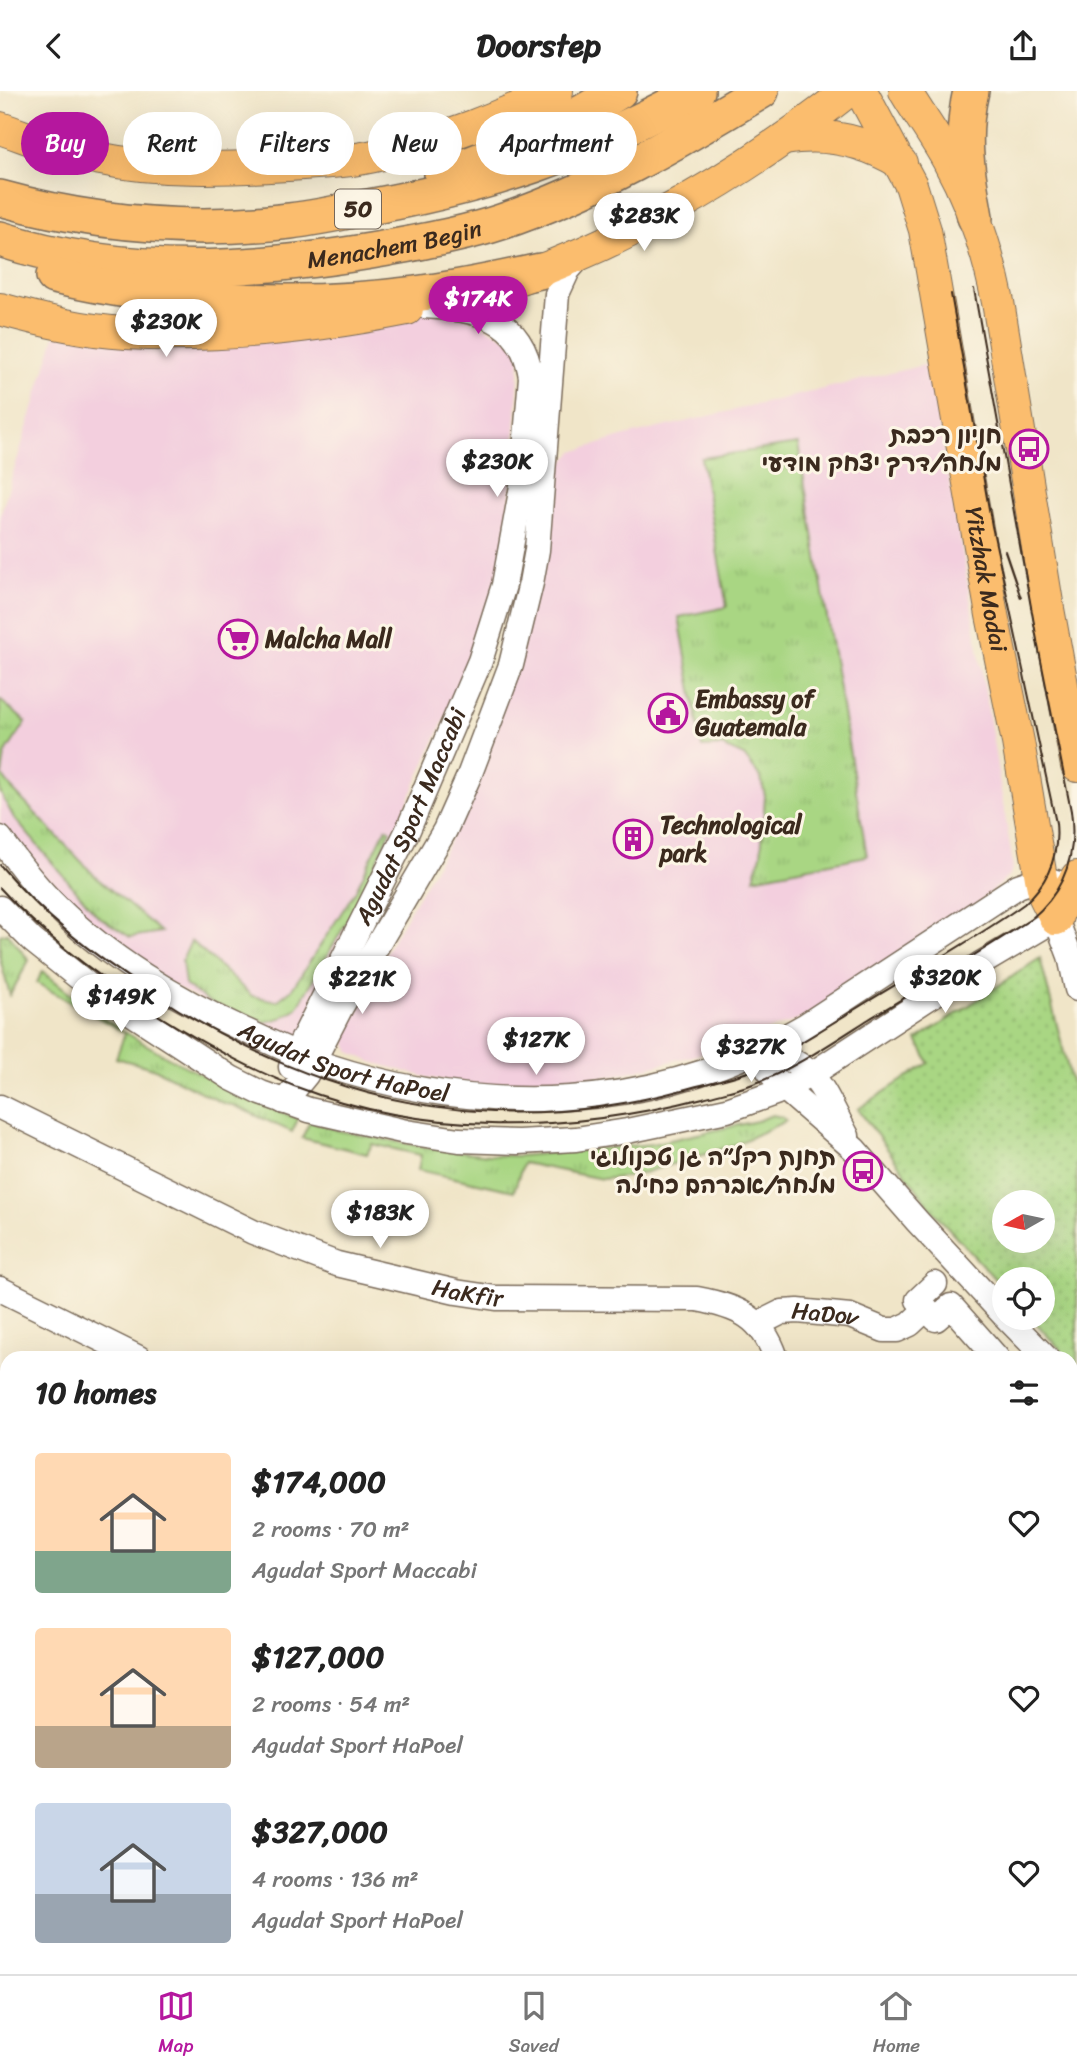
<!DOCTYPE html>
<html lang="en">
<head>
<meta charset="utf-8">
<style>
  :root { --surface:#fff; --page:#f2f2f2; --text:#222; --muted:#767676; --line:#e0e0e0; --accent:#b5179e }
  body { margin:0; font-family:Sriracha,"Playpen Sans Hebrew",sans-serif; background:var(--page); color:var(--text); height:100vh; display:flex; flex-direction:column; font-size:26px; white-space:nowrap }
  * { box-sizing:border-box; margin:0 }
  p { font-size:23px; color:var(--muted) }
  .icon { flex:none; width:38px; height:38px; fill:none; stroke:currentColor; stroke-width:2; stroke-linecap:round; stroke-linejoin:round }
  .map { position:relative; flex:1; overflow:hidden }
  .details { position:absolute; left:0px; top:1260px; width:1078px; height:623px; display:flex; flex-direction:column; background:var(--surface); border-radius:21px 21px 0 0; box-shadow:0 7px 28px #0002 }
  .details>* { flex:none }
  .top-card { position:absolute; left:21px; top:21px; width:700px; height:63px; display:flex; gap:14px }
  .needle { width:46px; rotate:261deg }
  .buttons { position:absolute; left:992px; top:1099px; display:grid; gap:14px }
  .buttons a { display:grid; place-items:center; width:63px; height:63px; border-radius:50%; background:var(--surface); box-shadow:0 7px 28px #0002; font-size:35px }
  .price { position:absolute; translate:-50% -60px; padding:0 16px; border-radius:24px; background:#fff; color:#222; font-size:23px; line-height:46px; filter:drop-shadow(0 2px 4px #0008) }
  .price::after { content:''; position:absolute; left:50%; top:42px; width:21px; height:16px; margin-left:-10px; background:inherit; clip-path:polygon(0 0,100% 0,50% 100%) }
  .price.on { background:var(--accent); color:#fff }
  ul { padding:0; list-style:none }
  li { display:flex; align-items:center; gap:21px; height:175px; padding:0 35px }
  li span { display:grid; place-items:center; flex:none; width:196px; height:140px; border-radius:7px; color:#555 }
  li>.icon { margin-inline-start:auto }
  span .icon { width:84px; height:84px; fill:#fffc; stroke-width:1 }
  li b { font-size:30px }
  h2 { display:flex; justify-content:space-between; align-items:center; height:84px; padding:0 35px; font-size:30px }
  .pill { padding:0 24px; border-radius:32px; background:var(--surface); box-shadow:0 7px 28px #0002; font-size:24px; line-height:63px }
  .pill.on { background:var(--accent); color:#fff }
  header { display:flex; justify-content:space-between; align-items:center; height:91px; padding:0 35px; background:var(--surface); font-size:32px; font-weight:700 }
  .tab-bar { display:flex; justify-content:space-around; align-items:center; height:98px; border-top:2px solid var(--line); background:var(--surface); font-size:19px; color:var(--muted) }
  .tab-bar a { display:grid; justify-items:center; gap:4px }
  .tab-bar .on { color:var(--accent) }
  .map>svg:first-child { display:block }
  .built { fill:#f3cfde }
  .grass { fill:url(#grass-dots); stroke:#728050; stroke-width:2; fill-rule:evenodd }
  .forest { fill:url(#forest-firs); stroke:#607048; stroke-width:2 }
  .park { fill:url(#park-tufts); stroke:#728050; stroke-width:2 }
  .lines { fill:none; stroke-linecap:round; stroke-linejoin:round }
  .minor-casing { stroke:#7a6b5a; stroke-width:27 }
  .major-casing { stroke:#7a6b5a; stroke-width:34 }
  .highway-casing { stroke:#7a6b5a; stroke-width:38 }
  .minor { stroke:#fff; stroke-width:24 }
  .major { stroke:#fbbd6e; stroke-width:32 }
  .highway { stroke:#fbbd6e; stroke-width:35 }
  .tram { stroke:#3b2a1e; stroke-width:2 }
  .labels { text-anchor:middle; stroke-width:6; stroke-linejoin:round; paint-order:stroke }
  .shield { fill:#fcf5e5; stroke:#75675a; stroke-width:2 }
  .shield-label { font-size:23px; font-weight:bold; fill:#3b2a1e }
  .street-label { font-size:24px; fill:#3b2a1e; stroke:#fcf5e5 }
  .poi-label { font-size:24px; font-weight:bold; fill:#3b2a1e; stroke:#fcf5e5; text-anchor:start }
</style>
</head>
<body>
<header><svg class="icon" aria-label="back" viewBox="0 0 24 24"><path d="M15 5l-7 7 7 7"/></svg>Doorstep<svg class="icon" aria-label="share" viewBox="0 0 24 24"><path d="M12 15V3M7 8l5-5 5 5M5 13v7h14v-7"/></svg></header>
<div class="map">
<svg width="1077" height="1883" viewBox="0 0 1077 1883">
  <defs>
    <pattern id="grass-dots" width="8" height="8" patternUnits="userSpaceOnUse" patternTransform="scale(1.75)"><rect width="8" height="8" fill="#a9d683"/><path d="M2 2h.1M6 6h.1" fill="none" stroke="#92b871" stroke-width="1.8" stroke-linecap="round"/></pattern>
    <pattern id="forest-firs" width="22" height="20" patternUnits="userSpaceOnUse" patternTransform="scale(1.75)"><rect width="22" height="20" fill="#86b771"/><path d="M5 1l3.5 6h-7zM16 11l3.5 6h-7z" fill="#6f955c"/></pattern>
    <pattern id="park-tufts" width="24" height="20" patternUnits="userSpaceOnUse" patternTransform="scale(1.75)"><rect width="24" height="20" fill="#a9d683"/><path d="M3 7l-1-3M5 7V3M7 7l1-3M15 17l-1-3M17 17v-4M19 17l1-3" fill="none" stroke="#92b871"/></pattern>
  </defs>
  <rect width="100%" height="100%" fill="#fcf5e5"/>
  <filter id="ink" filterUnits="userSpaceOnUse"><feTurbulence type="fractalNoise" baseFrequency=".0143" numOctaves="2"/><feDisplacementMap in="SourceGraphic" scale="14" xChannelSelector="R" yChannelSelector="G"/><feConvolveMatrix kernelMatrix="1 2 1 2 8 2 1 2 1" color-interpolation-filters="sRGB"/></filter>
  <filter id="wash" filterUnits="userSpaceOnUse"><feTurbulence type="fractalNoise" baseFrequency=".00686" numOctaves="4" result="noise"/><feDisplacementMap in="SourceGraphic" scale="28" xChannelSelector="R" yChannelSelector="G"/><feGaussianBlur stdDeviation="1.57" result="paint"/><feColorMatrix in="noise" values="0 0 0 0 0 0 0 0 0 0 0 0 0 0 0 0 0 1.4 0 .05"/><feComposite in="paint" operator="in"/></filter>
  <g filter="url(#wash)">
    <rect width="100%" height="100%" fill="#f0e5c8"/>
    <g class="built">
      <polygon points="447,216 521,255 504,494 296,962 110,860 0,747 0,425 59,232 96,238"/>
      <polygon points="928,273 964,470 1013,774 1010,784 971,820 803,927 697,964 614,985 483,995 429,987 372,971 350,961 343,947 346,930 449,752 556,378 573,361 625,345"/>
      <polygon points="1071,1714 1077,1715 1077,1848 1071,1854"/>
    </g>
    <g class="grass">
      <path d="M1040,867l37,146v264l-6,-10h-3l-37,-40h12v-39h-39v10l-71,-78 -75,-102 71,-46 -12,-23zM1004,1111h39v39h-39z"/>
      <polygon points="1077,1572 1077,1660 1071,1626 1071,1574"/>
    </g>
    <polygon class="forest" points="1071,1341 1077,1356 1077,1561 1071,1563"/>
    <g class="park">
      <polygon points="798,353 867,765 754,787 761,764 765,705 761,687 744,665 722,655 702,656 679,526 727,516 701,367"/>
      <polygon points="0,609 26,631 5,663 2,684 13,699 97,787 161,841 130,846 98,825 14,727 0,701"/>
      <polygon points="386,737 391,740 353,820 297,917 281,927 265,931 212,913 185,894 182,870 191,850 252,905 277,910 292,898 356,799"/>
      <polygon points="7,842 29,869 10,904 0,868 0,844"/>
      <path d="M42,880c21,16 42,35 64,49 61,40 125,71 192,99l-6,13 -59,-27 -8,-1 -72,-36 -37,-10 9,-25 -88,-50z"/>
      <polygon points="772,1024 782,1026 786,1030 732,1055 633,1085 602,1088 523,1072 514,1100 418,1079 421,1064 372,1053 367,1063 302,1047 310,1030 340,1040 424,1056 489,1064 519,1065 652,1053 757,1030"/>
    </g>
  </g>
  <g filter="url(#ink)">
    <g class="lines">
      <defs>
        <g id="minor">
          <path id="s1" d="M0,747c17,24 35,48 57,69 50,50 121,93 185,122 28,13 55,26 83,36 161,53 333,48 481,-40l212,-139 23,-8 15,4"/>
          <polyline points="0,817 33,850 87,893 231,987 261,1002 309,1019 406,1041 459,1049 518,1051 576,1048 627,1040 727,1019 775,1002 812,983 982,872 1056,828 1070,865 1077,898"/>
          <polyline points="757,960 769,980 785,998 854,1058 917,1130 1004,1224"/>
          <path d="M757,960c59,7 65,39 90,85"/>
          <path id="s2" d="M291,976l5,-14 111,-221 73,-171 24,-76 18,-99 9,-109c-9,-61 -55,-68 -107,-71"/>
          <polyline points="284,1011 306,984 341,916 445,739 469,685 511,574 531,492 537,459 557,203 568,179 583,162"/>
          <path id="s3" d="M0,1016l253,125 84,32 119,28 40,6 201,1c41,8 65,17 79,59"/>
          <polyline points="935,1193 918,1209 936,1228 951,1215 997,1267"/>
          <polyline points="0,1198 139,1267"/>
          <polyline points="1007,1227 1046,1267"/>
          <path id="s4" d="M758,1233l24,-12 16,-1 52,5 34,14h13l13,-6 16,-15"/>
          <polyline points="1071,1293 1077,1299"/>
          <polyline points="0,1407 7,1406"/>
          <polyline points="0,1470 7,1479"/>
          <polyline points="0,1499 7,1496"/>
          <polyline points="1071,1699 1077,1700"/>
          <polyline points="0,1783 7,1785"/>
          <polyline points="333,1876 359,1883"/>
          <polyline points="1025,1876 1041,1883"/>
          <polyline points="40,1883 42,1876"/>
          <polyline points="982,1883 998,1876"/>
        </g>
        <g id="major">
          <path id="s5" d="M861,0l50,94 14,45 67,385 26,127 23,136 4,19 11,22"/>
          <path d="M905,0c14,24 30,45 43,69 25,45 40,92 50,142l50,307 29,157"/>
          <path d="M0,37c32,11 63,24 96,30 62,13 128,11 191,7 32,-2 65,-3 95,-11 61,-14 119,-38 175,-63"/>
          <path d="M784,48c41,-7 81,2 117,24"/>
          <path d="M515,189c121,-43 233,-110 333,-189"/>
          <path d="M0,218c40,11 84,22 126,24 94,5 189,-6 281,-24"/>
          <polyline points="1056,828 1063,807 1077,786"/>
        </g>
        <g id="highway">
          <path d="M971,0c-11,46 -4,81 4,126"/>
          <path d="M442,84c61,-22 123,-50 177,-84"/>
          <path d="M0,107c94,26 193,34 290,23 24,-3 49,-8 73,-13 125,-22 223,-55 334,-117"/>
          <path id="s6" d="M0,148c126,41 259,32 388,9 37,-7 77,-14 113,-26 93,-31 177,-81 260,-131"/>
          <path d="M54,185c115,27 243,33 361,18 42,-5 84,-14 125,-23"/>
        </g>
      </defs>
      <use href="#minor" class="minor-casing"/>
      <use href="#major" class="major-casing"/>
      <use href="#highway" class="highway-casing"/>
      <use href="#minor" class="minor"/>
      <use href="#major" class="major"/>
      <use href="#highway" class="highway"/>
      <g class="tram">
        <polyline points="1005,460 1021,507"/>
        <path d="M0,774c43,51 93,90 149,126 168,111 340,152 537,98 21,-6 42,-10 62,-17 12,-5 24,-13 35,-19 29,-17 56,-34 84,-51 52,-32 107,-62 157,-98 24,-21 35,-49 32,-81l-64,-297 -41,-232"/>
        <path d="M0,797c42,46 90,82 142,117 48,31 98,60 152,81 132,51 274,47 409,12 17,-5 34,-8 50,-14 36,-12 83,-44 116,-65 54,-33 109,-65 162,-100 34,-28 46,-65 40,-108l-33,-165 -64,-357"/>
      </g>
    </g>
  </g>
  <defs>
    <symbol id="bus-ring" viewBox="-11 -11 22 22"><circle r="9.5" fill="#fcf5e5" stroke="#b5179e" stroke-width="1.5"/><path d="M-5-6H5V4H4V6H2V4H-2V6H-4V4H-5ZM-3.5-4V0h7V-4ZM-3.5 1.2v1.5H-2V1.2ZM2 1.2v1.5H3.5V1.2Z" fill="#b5179e"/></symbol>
    <symbol id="supermarket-ring" viewBox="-11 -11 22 22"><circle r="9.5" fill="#fcf5e5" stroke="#b5179e" stroke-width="1.5"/><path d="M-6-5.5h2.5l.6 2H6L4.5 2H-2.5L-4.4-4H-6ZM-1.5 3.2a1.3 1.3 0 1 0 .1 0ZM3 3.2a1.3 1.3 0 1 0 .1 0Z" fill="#b5179e"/></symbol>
    <symbol id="civic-ring" viewBox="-11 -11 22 22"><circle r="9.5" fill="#fcf5e5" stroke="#b5179e" stroke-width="1.5"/><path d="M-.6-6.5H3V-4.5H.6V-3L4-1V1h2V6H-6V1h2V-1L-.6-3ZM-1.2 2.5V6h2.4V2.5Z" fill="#b5179e"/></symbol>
    <symbol id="building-ring" viewBox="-11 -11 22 22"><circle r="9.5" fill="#fcf5e5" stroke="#b5179e" stroke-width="1.5"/><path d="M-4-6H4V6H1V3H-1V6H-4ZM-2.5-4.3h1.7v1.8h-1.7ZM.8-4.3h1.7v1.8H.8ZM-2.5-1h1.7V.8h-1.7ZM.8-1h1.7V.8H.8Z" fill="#b5179e"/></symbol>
  </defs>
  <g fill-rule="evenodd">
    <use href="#bus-ring" x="1007" y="336" width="44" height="44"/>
    <use href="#supermarket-ring" x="216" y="526" width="44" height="44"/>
    <use href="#civic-ring" x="646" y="600" width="44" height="44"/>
    <use href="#building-ring" x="611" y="726" width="44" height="44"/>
    <use href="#bus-ring" x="841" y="1058" width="44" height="44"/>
  </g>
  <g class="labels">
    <rect class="shield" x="335" y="98.5" width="46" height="39" rx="5"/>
    <g class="shield-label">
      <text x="358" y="126">50</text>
    </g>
    <g class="street-label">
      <text dy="8" stroke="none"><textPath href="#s6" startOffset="399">Menachem Begin</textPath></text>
      <text dy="8" stroke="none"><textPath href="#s5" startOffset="508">Yitzhak Modai</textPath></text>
      <text dy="8" stroke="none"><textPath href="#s2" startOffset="278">Agudat Sport Maccabi</textPath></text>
      <text dy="8" stroke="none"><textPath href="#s1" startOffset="420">Agudat Sport HaPoel</textPath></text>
      <text dy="8" stroke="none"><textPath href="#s3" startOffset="506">HaKfir</textPath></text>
      <text dy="8" stroke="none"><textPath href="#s4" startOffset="70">HaDov</textPath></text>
    </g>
    <g class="poi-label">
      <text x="1002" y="352" text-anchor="end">חניון רכבת<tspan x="1002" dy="28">מלחה/דרך יצחק מודעי</tspan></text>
      <text x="265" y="556">Malcha Mall</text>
      <text x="695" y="616">Embassy of<tspan x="695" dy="28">Guatemala</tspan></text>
      <text x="660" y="742">Technological<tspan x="660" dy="28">park</tspan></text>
      <text x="836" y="1074" text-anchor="end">תחנת רקל״ה גן טכנולוגי<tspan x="836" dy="28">מלחה/אברהם כחילה</tspan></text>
    </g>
  </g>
</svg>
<div class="buttons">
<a><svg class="needle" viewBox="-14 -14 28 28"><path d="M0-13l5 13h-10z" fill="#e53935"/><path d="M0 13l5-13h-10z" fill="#767676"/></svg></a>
<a><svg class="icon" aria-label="locate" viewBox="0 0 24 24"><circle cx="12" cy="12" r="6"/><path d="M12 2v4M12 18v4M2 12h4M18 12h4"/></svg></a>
</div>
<b class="price" style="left:644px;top:162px">$283K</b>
<b class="price on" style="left:478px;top:245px">$174K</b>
<b class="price" style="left:166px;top:268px">$230K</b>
<b class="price" style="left:497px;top:408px">$230K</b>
<b class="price" style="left:945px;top:924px">$320K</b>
<b class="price" style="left:362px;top:925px">$221K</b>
<b class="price" style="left:121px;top:943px">$149K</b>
<b class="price" style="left:536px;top:986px">$127K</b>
<b class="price" style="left:751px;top:993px">$327K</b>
<b class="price" style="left:380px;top:1159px">$183K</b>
<div class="top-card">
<a class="pill on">Buy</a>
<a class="pill">Rent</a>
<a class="pill">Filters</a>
<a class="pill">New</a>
<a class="pill">Apartment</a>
</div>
<section class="details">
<h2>10 homes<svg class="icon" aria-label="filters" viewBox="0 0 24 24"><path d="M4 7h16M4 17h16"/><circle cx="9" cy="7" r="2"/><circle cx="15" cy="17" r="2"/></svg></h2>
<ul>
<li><span style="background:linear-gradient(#ffd9b3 70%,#7fa58c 0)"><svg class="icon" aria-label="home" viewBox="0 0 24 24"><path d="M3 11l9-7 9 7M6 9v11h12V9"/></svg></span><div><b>$174,000</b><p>2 rooms · 70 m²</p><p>Agudat Sport Maccabi</p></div><svg class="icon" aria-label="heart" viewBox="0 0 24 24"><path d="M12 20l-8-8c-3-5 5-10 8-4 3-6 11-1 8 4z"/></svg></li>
<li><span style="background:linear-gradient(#ffd9b3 70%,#b9a48a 0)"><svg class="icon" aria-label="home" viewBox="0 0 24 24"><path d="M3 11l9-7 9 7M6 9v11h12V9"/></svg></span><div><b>$127,000</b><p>2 rooms · 54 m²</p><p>Agudat Sport HaPoel</p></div><svg class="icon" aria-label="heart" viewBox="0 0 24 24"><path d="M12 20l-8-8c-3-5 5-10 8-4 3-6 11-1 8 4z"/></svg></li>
<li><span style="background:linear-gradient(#c9d6e8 65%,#9aa5b1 0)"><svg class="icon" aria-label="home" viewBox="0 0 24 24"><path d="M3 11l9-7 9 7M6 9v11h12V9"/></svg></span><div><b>$327,000</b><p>4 rooms · 136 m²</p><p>Agudat Sport HaPoel</p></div><svg class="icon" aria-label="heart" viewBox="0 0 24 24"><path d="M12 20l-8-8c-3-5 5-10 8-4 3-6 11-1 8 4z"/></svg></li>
</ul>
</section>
</div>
<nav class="tab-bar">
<a class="on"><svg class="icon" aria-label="map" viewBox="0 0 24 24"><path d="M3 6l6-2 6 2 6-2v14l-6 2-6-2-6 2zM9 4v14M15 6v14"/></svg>Map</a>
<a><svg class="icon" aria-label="saved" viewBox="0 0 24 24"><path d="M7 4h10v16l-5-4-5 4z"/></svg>Saved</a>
<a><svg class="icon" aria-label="home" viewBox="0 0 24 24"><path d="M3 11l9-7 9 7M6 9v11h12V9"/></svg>Home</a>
</nav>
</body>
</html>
